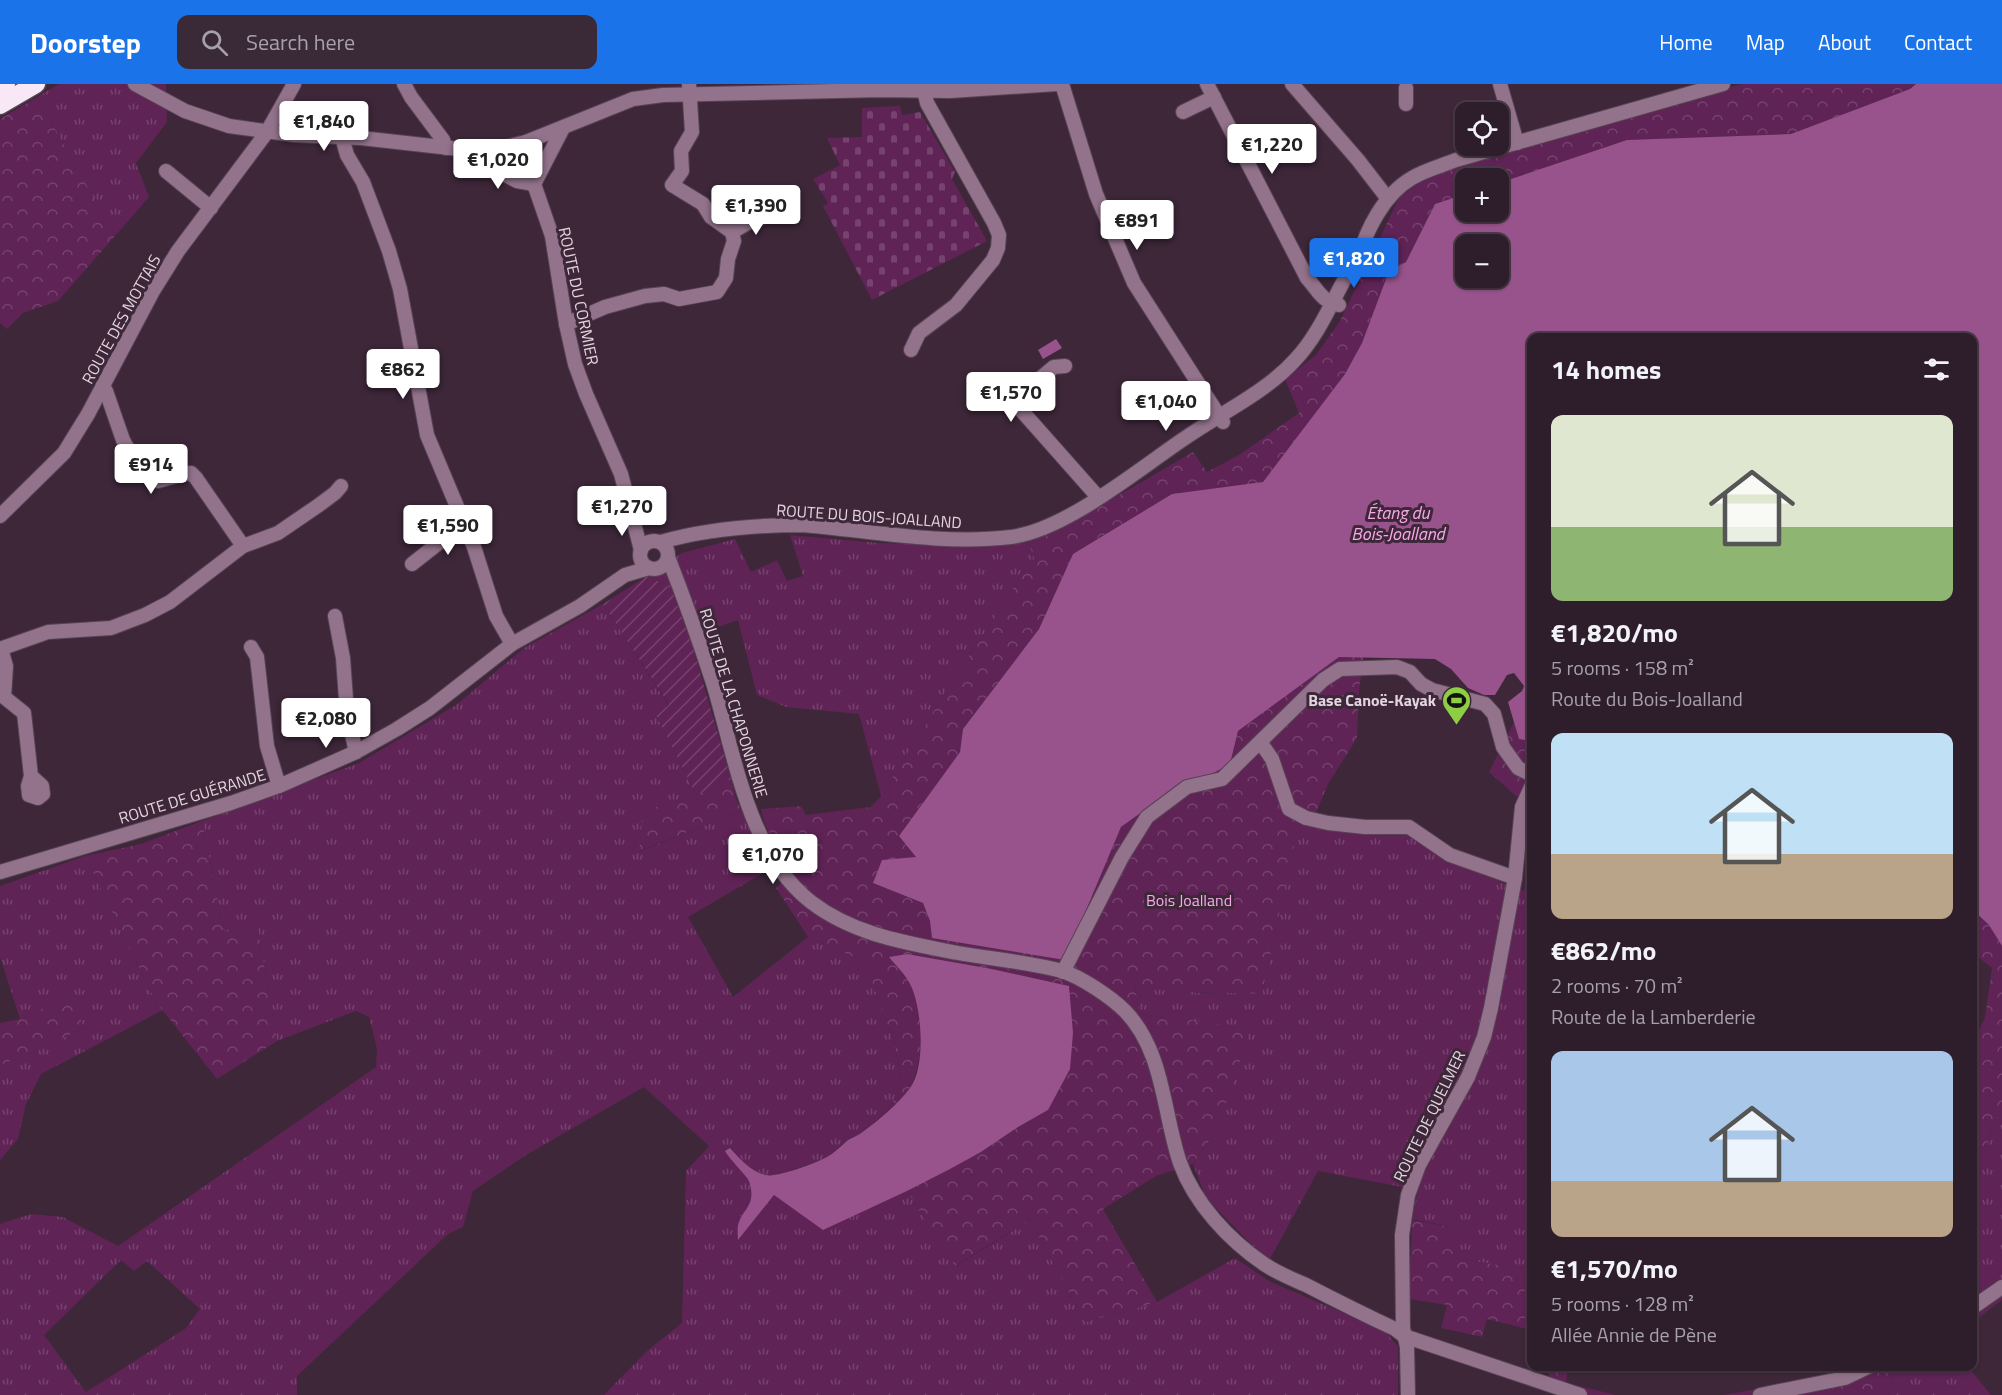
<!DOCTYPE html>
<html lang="en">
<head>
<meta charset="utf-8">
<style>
  :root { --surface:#2e1d2b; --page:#3a2a37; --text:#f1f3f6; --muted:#a7a2a9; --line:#493b47; --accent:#1a73e8 }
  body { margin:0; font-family:"Titillium Web",sans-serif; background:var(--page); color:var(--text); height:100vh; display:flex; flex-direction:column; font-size:22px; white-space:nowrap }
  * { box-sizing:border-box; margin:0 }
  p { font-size:20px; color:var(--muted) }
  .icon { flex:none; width:33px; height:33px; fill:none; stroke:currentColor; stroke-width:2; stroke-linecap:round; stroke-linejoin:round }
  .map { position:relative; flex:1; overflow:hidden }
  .drawer { position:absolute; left:1527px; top:249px; width:450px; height:1038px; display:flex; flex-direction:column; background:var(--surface); border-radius:12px; box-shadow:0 2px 4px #0004,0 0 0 2px var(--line) }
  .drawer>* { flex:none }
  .fabs { position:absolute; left:1455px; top:18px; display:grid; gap:12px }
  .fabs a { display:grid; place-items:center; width:54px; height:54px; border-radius:12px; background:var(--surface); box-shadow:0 2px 4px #0004,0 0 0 2px var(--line); font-size:30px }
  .price { position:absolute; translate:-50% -51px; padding:0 14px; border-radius:6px; background:#fff; color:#222; font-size:20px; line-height:39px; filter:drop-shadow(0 2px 3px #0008) }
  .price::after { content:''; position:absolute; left:50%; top:36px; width:18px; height:14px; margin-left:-9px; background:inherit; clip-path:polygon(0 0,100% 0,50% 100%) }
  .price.active { background:var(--accent); color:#fff }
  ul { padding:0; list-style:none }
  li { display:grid; align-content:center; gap:12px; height:318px; padding:0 24px }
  li span { display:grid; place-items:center; height:186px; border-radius:12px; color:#555 }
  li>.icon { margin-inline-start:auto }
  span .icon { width:108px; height:108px; fill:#fffc; stroke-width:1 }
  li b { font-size:26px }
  h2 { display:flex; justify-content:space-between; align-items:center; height:72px; padding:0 24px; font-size:26px }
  header { display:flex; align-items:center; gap:36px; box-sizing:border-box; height:84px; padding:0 30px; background:var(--accent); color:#fff }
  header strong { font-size:28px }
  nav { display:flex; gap:33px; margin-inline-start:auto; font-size:21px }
  .search { width:420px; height:54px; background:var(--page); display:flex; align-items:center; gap:15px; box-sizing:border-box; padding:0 21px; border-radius:12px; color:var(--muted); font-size:22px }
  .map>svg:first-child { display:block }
  .grass { fill:url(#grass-tufts); fill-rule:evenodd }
  .forest { fill:url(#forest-crowns) }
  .cemetery { fill:url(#cemetery-stones) }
  .garden { fill:url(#garden-furrows) }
  .water { fill:#98538c; fill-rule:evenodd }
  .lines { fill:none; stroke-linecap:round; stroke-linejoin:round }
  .minor-casing { stroke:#584354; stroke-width:16 }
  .highway-casing { stroke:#584354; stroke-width:21 }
  .minor { stroke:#93738c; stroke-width:14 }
  .highway { stroke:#f8e7f4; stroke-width:18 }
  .labels { text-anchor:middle; stroke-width:6; stroke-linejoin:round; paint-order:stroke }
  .street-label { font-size:16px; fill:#e3d5e0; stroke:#3d2739 }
  .poi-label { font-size:16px; font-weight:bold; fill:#e3d5e0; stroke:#3d2739; text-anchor:end }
  .park-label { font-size:16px; fill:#f7aae8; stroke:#3d2739 }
  .water-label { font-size:18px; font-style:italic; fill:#f6a9e7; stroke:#3d2739 }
</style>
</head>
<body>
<header>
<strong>Doorstep</strong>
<div class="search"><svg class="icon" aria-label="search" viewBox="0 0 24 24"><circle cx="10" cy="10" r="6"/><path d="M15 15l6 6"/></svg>Search here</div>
<nav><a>Home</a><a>Map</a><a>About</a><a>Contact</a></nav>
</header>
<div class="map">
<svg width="2002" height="1311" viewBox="0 0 2002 1311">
  <defs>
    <pattern id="grass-tufts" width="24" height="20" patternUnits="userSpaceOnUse" patternTransform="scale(1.5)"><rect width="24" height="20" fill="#5f2356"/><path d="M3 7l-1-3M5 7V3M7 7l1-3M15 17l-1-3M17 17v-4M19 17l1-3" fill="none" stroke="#76426e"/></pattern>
    <pattern id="forest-crowns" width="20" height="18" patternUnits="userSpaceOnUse" patternTransform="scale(1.5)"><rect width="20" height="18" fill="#5f2356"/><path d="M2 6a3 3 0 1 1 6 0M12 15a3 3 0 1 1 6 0" fill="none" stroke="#76426e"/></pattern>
    <pattern id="cemetery-stones" width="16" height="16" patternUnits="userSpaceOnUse" patternTransform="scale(1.5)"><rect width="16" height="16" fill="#5f2356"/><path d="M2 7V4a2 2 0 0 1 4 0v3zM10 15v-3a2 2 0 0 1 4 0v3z" fill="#76426e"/></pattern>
    <pattern id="garden-furrows" width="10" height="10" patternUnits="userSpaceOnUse" patternTransform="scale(1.5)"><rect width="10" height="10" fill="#5f2356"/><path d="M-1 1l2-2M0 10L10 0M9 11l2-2" fill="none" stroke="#76426e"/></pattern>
  </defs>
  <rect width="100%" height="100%" fill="#3d2739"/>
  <g class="grass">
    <polygon points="59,0 166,0 167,38 136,79 149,113 115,152 37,13"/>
    <polygon points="790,451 879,459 952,461 1027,455 1036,479 1027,479 1006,517 960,585 881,712 859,630 786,623 757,611 738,536 689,553 671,504 647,492 682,469 735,455 751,488 777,476 787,497 803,492"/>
    <path d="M603,520l66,102 -13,9 40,80 -53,16 -3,40 102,-40 27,56 -11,9 -70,41 45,80 75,-60 57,25 30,84 7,39 -15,27 -25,21 -13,6 -23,19 -49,18 -11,-1 -14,-6 -12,-9 -9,-12 -6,3c6,10 21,24 24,30 9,24 -6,26 -11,44 -1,4 0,10 1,14l35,-44 49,34 84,-38 49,75 74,-46 55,102 72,-20 78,-44 34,23 114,49 15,16v49h-794l43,-44 35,-28 4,-152 23,-25 -65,-59 -118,68 -53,36 -10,36 -15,7 -151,142v19h-297v-171l31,-10 32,3 55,29 258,-179 1,-18 -8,-32 -13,-6 -79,30 -19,-111 -34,2 -22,-111 157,-58 97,-58 68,-57zM121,1176l13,11 13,-10 53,48 -15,20 -99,63 -42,-57z"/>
    <polygon points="1298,742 1409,749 1445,776 1524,807 1531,745 1531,1186 1454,1174 1455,1144 1412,1135 1418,1106 1318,1087 1270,1175 1255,1164 1206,1114 1193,1080 1218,1044 1165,934 1139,929 1135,902 1189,909 1220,908 1262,910"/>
    <polygon points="85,772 156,918 163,926 41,990 26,1020 18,1055 0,1076 0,981 47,963 84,943 20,935 0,873 0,802"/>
    <polygon points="2002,1034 2002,1216 1973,1238 1973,1113 1993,1039"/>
    <polygon points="1892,1282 1968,1283 1991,1311 1888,1311 1895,1289"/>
  </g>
  <g class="forest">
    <path d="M1741,0h175l-6,5 -119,45 -164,6 -128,43 -1,-5h-32l-1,16 -30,10 -29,58 -17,9 -27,72 -17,31 -82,109 -91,11 -99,60 -34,75 -76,100 -3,23 -61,84 18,21 -44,26 50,20 7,18 134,39 57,-133 53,-38 56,-25 8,-33 100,-74 26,-1 -5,34 -2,48 -29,46 -18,43h-12l-36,167 -42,-2 -31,1 -54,-6 4,26 26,5 40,3 45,10 -32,97 -25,36 -37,12 -53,33 54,93 -72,20 -55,-102 -75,46 -48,-75 74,-39 37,-25 30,-17 21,-124 -77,-17 -85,-15 -17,3c5,8 14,16 20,26 15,25 14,74 2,101 -4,10 -17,20 -25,28l15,-27 -7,-39 -30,-84 -57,-25 -32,-49 17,-15c-14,-21 -27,-39 -32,-64l40,-3 5,9 65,-8 10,-11 79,-127 46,-68 21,-38h9l-9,-24 87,-41 79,-46 14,20 32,-17 60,-42 -14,-34 31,-24 24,-34 59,-123 27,-21 47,-18z"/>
    <polygon points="37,13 115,152 58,217 23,229 7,245 0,239 0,35"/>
    <polygon points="1514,638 1519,655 1531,657 1531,725 1489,688"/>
    <polygon points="731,695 736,715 742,727 639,767 643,727 695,711"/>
    <polygon points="202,737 224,848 258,846 277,957 217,995 156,918 85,772 141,760"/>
    <polygon points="1972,825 1989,841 2002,862 2002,1034 1993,1039 1973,1113 1972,1036 1977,1011 1973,989 1973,958 1985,934 1992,884 1973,869"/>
    <polygon points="69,911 84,943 47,963 0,981 0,939 24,934"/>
    <polygon points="1412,1136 1455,1144 1455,1174 1531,1186 1531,1246 1487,1235 1482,1253 1441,1244 1447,1221 1409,1215"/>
    <polygon points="1550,1283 1568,1283 1566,1299 1616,1311 1557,1311 1547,1307"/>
    <polygon points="1850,1283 1892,1283 1895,1289 1888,1311 1724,1311 1811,1295"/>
  </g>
  <polygon class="cemetery" points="900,22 902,31 920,28 955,88 952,95 987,157 872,216 823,122 828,119 813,95 840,81 827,54 862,53 862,24"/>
  <polygon class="garden" points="647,492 671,504 693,564 731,695 696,711 656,631 669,621 603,520"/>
  <g class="water">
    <path d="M1916,0h86v862l-13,-21 -17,-16v-571h-440l-1,403 -12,-2 -11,-37 14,-11 2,-5 -10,-13 -7,2 -12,20h-11l-16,-7 -17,-19 -16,-10 -96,-2 -101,74 -8,33 -24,13 -32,12 -53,38 -56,133 -133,-22 -2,-17 -7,-18 -50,-20 9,-23 34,-3 -17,-21 61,-84 3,-23 76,-100 34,-75 99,-60 91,-12 82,-108 17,-31 27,-72 17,-9 29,-58 30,-10 1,18h32l1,-29 128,-43 164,-6 119,-45zM1466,160h32v34h-32z"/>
    <polygon points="1056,255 1062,264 1043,275 1038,266"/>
    <path d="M907,870l85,15 77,17 4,47 -3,36 -22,41 -30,17 -37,25 -31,17 -43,22 -84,39 -49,-35 -36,45c0,-4 -1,-11 0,-15 5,-18 19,-19 11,-44 -3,-6 -19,-21 -24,-30l5,-3c10,11 21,24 36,27 10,3 50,-12 61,-18 7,-4 14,-11 21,-17 5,-3 11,-5 16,-9 16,-12 34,-27 46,-43 16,-21 12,-79 1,-102 -5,-11 -15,-20 -22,-29z"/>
  </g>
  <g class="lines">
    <defs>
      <g id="minor">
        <polyline points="135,0 185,27 229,42 294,51 361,54 468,66 497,65 526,58 633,15 663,11 881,6 950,7 1057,0"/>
        <polyline points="404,0 411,13 443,56 446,64"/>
        <polyline points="1062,0 1096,110 1134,199 1223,338"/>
        <path d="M1207,0l100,194c12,13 13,22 32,27"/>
        <polyline points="1292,0 1358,76 1385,111 1389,113"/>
        <polyline points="1500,0 1517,59"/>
        <polyline points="1406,4 1406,20"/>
        <polyline points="1183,28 1214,13"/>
        <polyline points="342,53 347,71 363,98 389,167 400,205 427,351 474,463 496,532 512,560"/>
        <polyline points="526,58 534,100 552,152 566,240 575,280 586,310 621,390 641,466"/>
        <polyline points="475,75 517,97 534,100 563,44"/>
        <polyline points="166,87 211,124"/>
        <polyline points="732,148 753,136 769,131"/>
        <path d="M1358,176c8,-30 26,-66 54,-82 13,-8 29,-12 44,-18l267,-76"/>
        <polyline points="566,240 605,223 645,212 664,210 679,215 717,208 726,194 728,175 734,157 732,148 711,133 703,120 672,101 682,87 681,67 692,48 689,0"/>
        <polyline points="911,266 919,249 956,221 993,176 998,164 999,151 994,139 927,19 924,6"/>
        <polyline points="1065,282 1054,283 1013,317 1098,413"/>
        <polyline points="102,303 106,307 123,356 129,367 158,397 184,390 191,389 196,394 243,462"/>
        <polyline points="0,432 64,369 88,330 153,207 178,167 267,48 294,0"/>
        <circle cx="654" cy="471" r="14"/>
        <path d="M661,458c45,-13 94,-17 142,-17 69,6 139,20 208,12 56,-7 130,-70 177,-101 35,-24 78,-44 107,-76 29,-31 42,-73 66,-109"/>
        <path d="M668,473c16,41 31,83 45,126 22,72 35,170 98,219 43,33 96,41 147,51 34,6 71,9 104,18 19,6 49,26 63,40 39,40 38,102 55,152 15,41 49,77 84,101 13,9 28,15 42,21 29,15 59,30 89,44l9,7 176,59"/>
        <polyline points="412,480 464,439"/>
        <polyline points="335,532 343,574 347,629 356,668"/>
        <polyline points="251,563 257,573 267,662 279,702"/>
        <polyline points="0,565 48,548 111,544 145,531 170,518 243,462 278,449 319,421 335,409 341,402"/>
        <polyline points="1,565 6,582 4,613 24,629 31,692 28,702 29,711 38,714 43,710 42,702 31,692"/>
        <polyline points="1261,659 1272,675 1289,725 1306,734 1328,739 1365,743 1409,743 1450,771 1515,794"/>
        <polyline points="0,788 231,719 279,702 356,668 397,645 430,624 512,560 580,522 625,491 649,484"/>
        <polyline points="1063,888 1122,773 1147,733 1187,703 1222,695 1323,596 1340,585 1397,583 1410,588 1421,600 1432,606 1485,620 1494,630 1503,663 1518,684 1532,691"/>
        <polyline points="1972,1224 2002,1203"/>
        <polyline points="1408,1311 1407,1263 1403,1244 1402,1151 1408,1111 1419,1081 1468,993 1484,953 1491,924 1515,794 1522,723 1532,701"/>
        <polyline points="1760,1311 1845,1294 1870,1282"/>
      </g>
      <g id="highway">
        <polyline points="0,4 6,0"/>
        <polyline points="0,21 36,0"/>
      </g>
    </defs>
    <use href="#minor" class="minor-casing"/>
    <use href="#highway" class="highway-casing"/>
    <use href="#minor" class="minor"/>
    <use href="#highway" class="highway"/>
  </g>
  <defs>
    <symbol id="stadium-pin" viewBox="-11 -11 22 30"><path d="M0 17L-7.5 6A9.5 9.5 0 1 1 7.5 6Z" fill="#8ece43" stroke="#3d2739"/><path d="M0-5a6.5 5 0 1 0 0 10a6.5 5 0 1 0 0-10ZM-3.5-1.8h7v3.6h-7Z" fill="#111"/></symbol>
  </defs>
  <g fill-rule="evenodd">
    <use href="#stadium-pin" x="1440" y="600" width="33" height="45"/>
  </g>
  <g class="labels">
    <g class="street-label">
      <text transform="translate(579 212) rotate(78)" y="6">ROUTE DU CORMIER</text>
      <text transform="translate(121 235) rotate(-61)" y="6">ROUTE DES MOTTAIS</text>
      <text transform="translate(869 432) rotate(4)" y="6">ROUTE DU BOIS-JOALLAND</text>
      <text transform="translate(734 619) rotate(73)" y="6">ROUTE DE LA CHAPONNERIE</text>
      <text transform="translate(192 712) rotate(-17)" y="6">ROUTE DE GUÉRANDE</text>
      <text transform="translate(1429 1032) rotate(-64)" y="6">ROUTE DE QUELMER</text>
    </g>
    <g class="poi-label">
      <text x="1436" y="622">Base Canoë-Kayak</text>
    </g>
    <g class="park-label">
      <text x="1189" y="822">Bois Joalland</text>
    </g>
    <g class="water-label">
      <text x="1398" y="435">Étang du<tspan x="1398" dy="21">Bois-Joalland</tspan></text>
    </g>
  </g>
</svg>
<div class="fabs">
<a><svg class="icon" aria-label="locate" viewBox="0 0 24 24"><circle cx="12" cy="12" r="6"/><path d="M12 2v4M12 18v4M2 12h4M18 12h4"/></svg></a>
<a>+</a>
<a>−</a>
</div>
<b class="price" style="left:324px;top:68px">€1,840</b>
<b class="price" style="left:1272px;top:91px">€1,220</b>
<b class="price" style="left:498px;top:106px">€1,020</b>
<b class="price" style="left:756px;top:152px">€1,390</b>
<b class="price" style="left:1137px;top:167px">€891</b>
<b class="price active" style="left:1354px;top:205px">€1,820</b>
<b class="price" style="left:403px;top:316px">€862</b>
<b class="price" style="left:1011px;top:339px">€1,570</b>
<b class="price" style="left:1166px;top:348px">€1,040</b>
<b class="price" style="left:151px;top:411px">€914</b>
<b class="price" style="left:622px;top:453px">€1,270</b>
<b class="price" style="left:448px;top:472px">€1,590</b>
<b class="price" style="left:326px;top:665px">€2,080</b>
<b class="price" style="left:773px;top:801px">€1,070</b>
<section class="drawer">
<h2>14 homes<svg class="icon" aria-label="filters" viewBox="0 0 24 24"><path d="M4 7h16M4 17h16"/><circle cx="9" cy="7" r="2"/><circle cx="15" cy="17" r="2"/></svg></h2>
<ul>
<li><span style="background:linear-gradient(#dfe7d0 60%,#8fb573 0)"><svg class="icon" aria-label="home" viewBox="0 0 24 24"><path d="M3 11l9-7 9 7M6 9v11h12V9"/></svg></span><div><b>€1,820/mo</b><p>5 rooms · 158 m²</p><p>Route du Bois-Joalland</p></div></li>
<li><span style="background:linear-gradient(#bfe0f5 65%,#b9a48a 0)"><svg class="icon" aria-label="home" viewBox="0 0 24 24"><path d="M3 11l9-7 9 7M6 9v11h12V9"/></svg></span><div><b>€862/mo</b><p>2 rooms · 70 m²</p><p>Route de la Lamberderie</p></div></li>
<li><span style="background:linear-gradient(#a9c7e8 70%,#b9a48a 0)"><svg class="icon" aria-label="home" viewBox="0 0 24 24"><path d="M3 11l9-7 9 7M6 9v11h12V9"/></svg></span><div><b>€1,570/mo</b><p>5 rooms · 128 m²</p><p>Allée Annie de Pène</p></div></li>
</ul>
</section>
</div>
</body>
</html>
